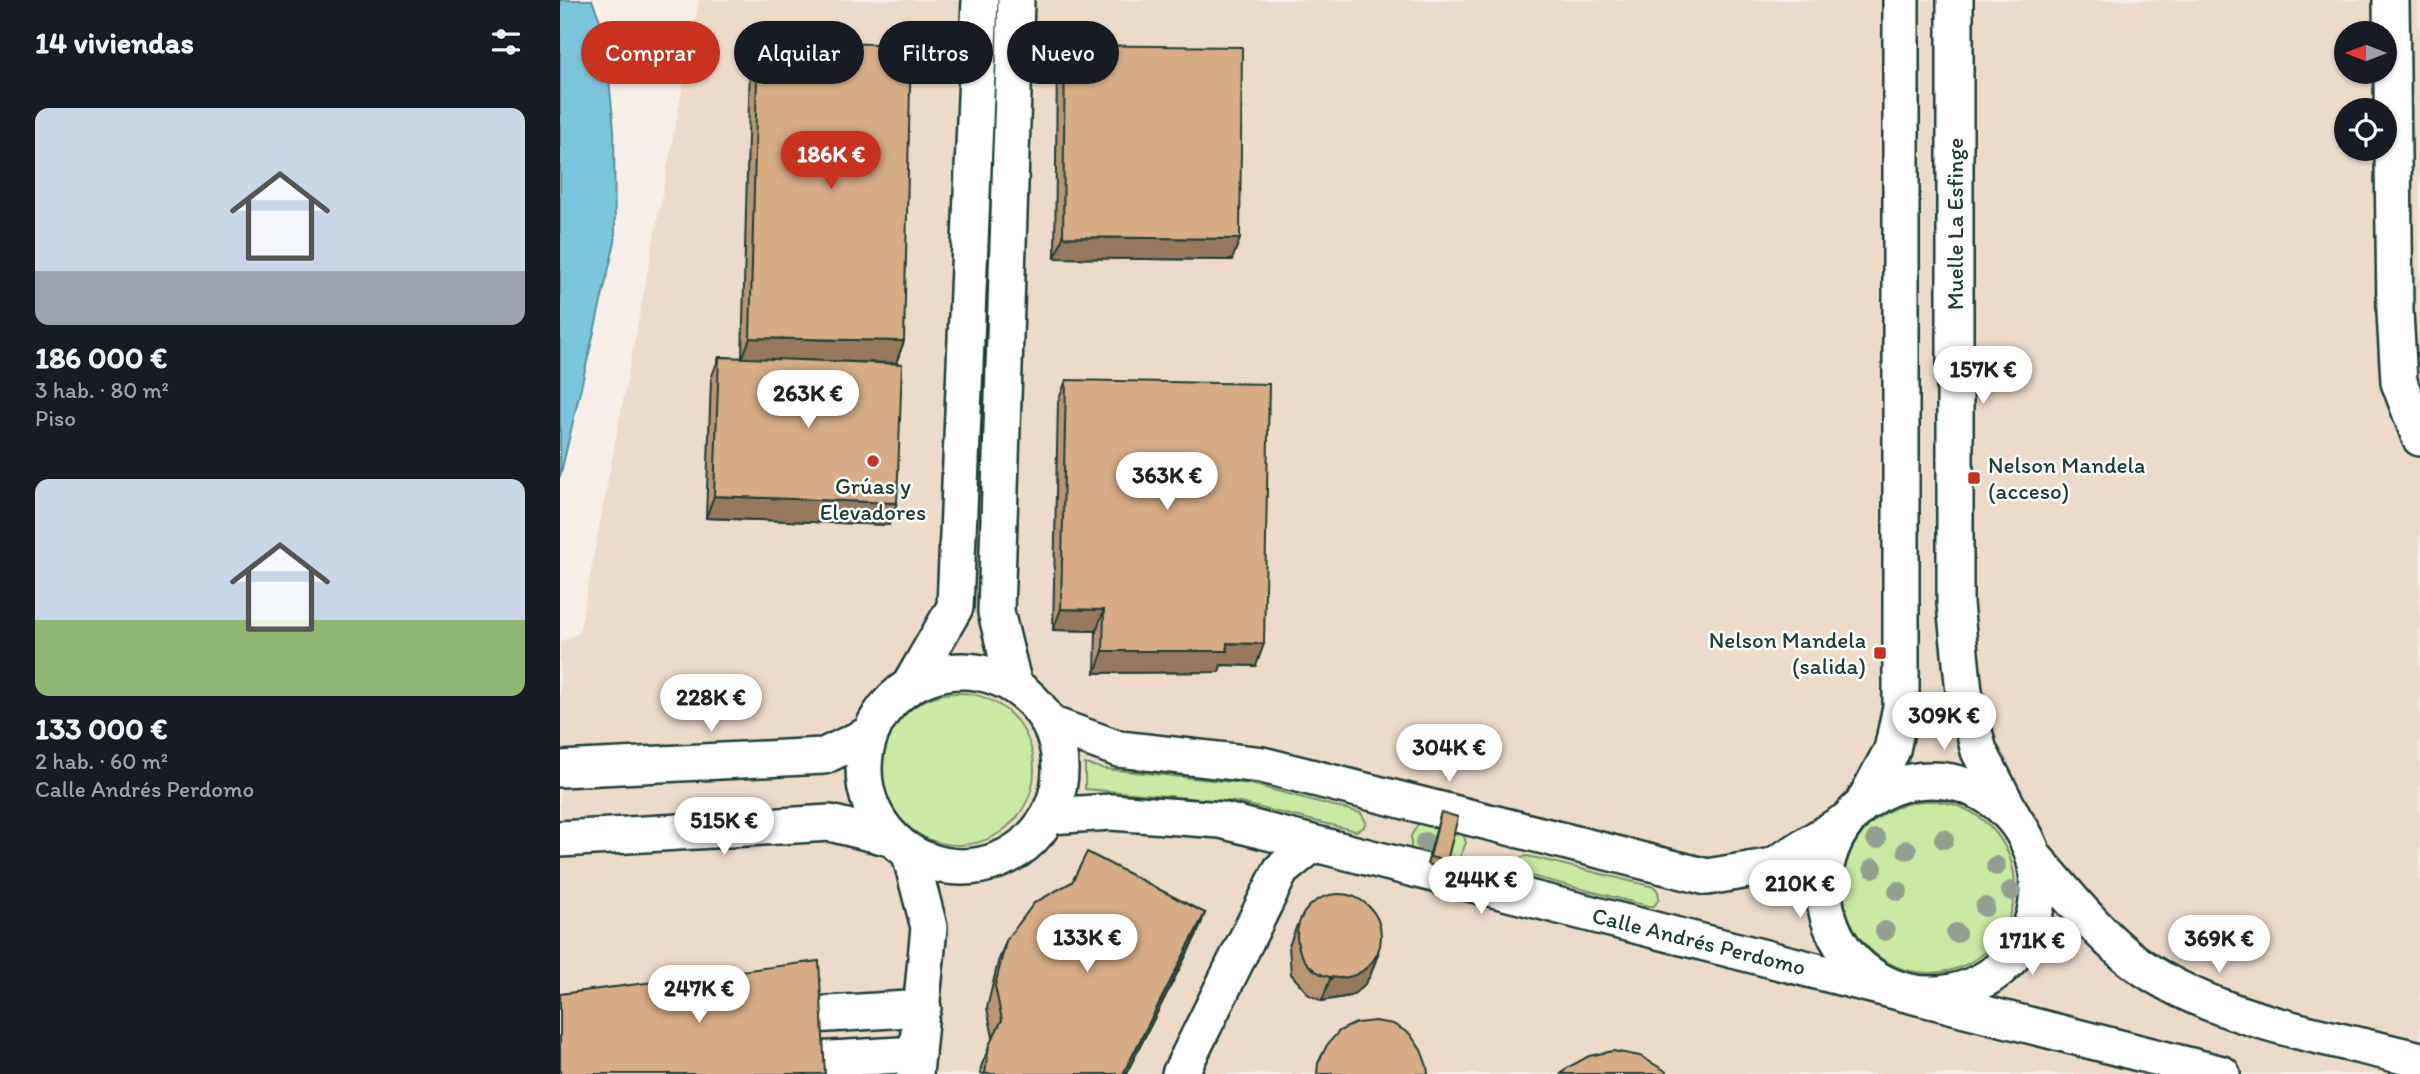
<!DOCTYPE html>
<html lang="es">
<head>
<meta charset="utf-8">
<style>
  :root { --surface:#171b24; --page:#242831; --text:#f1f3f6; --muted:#9ea1a6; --accent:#c8321e }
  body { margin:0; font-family:Itim,sans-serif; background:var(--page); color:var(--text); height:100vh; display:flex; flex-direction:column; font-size:26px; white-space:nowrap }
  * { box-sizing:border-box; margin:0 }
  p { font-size:23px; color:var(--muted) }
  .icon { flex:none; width:38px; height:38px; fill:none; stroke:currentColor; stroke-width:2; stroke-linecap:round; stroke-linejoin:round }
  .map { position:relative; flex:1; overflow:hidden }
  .sheet { display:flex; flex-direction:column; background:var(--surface); width:560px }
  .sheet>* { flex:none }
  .guide { position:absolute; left:21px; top:21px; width:665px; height:63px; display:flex; gap:14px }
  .needle { width:46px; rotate:270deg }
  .fabs { position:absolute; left:1774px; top:21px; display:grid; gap:14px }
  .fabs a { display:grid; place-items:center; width:63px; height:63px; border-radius:50%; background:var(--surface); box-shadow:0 2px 5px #0004; font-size:35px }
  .price { position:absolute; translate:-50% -60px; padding:0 16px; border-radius:24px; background:#fff; color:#222; font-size:23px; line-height:46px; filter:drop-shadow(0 2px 4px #0008) }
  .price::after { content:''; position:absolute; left:50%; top:42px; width:21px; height:16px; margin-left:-10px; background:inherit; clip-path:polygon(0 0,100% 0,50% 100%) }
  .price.current { background:var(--accent); color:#fff }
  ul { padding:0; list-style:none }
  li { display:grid; align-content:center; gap:14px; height:371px; padding:0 35px }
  li span { display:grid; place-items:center; height:217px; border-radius:14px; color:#555 }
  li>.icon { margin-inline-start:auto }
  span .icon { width:126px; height:126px; fill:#fffc; stroke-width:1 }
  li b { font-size:30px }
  h2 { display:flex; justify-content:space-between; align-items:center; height:84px; padding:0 35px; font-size:30px }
  .pill { padding:0 24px; border-radius:32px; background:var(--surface); box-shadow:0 2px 5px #0004; font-size:24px; line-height:63px }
  .pill.current { background:var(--accent); color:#fff }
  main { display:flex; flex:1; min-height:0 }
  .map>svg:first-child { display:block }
  .built { fill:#eddbca; fill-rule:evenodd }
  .green { fill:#c9eaa2; stroke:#74946b; stroke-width:2 }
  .water { fill:#7cc6dc; stroke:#578f99; stroke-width:2 }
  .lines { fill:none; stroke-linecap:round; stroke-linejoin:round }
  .minor-casing { stroke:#1f3d34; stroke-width:40 }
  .minor { stroke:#fff; stroke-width:35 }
  .tree { fill:#93a091 }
  .wall { fill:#b89574; stroke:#1f3d34; stroke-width:2 }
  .shaded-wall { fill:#96795e; stroke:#1f3d34; stroke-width:2 }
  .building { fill:#d6ad87; stroke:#1f3d34; stroke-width:2 }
  .poi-dot { fill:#c8321e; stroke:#fff; stroke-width:2.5 }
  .labels { text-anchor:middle; stroke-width:5; stroke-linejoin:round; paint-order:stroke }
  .street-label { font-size:23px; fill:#1f3d34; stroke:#fff }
  .poi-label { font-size:23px; fill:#1f3d34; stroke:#fff; text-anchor:start }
</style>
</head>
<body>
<main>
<section class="sheet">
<h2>14 viviendas<svg class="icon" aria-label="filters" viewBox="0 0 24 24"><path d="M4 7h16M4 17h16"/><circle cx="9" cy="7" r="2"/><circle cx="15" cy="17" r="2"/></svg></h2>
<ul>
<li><span style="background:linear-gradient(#c9d6e8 75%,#9aa5b1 0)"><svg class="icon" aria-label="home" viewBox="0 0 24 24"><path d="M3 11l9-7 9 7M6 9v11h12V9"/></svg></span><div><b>186 000 €</b><p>3 hab. · 80 m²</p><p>Piso</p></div></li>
<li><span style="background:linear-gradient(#c9d6e8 65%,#8fb573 0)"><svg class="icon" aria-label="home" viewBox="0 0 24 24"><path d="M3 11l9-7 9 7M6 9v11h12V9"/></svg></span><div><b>133 000 €</b><p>2 hab. · 60 m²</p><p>Calle Andrés Perdomo</p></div></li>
</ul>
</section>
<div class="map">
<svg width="1860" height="1074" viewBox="0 0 1860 1074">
  <rect width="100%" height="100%" fill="#f7efe7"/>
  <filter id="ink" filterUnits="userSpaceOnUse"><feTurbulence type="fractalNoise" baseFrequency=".0143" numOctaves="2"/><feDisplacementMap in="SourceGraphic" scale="14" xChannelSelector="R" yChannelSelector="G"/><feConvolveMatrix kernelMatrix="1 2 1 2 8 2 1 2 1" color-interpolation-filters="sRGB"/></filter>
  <g filter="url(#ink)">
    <path class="built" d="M139,0h1721v1074h-1860v-432l19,-9zM1787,33h38v39h-38zM1787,110h38v39h-38z"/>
    <g class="green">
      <circle cx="398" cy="769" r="76"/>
      <polygon points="525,764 545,769 690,784 801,813 806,822 803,828 796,831 676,802 525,789"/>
      <circle cx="1369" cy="887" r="86"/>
      <polygon points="859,822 901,827 906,843 897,864 851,852 851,836"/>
      <polygon points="968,856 1094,887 1098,891 1099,899 1094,906 1088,906 963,874 957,865 962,857"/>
    </g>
    <polygon class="water" points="0,0 32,0 44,31 54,129 55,242 0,477"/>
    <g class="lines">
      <defs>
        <g id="minor">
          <polyline points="1395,0 1395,604 1404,692 1419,751 1452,815"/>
          <polyline points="1831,0 1835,312 1839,382 1860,438"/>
          <circle cx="402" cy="769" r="98"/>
          <polyline points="350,685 395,607 420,0"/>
          <polyline points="454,685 436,612 456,0"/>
          <polyline points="490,724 559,749 702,765 1147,877 1213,866 1284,822"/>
          <polyline points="0,769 264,756 310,734"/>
          <circle cx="1371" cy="887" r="107"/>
          <polyline points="1305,800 1332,750 1341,707 1341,0"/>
          <polyline points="489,816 551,812 661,820 1662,1074"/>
          <polyline points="0,839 270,823 331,838"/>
          <polyline points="350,854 369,927 355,1074"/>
          <path d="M1475,858c28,31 59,71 91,97 76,63 200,81 294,105"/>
          <polyline points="253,1015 363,1008"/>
          <polyline points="255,1060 357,1054"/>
          <polyline points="620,1074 721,870 753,844"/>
        </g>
      </defs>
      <use href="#minor" class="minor-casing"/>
      <use href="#minor" class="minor"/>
    </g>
    <g class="tree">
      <circle cx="1316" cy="839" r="10"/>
      <circle cx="1384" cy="839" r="10"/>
      <circle cx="865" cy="842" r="10"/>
      <circle cx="1347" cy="850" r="10"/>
      <circle cx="1436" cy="866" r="10"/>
      <circle cx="1313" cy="868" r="10"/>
      <circle cx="1338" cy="891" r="10"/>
      <circle cx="1451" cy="891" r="10"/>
      <circle cx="1425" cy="907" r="10"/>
      <circle cx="1325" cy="931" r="10"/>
      <circle cx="1396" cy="933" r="10"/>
    </g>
    <g class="wall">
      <polygon points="198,41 344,341 336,363 267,361 329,525 146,518 151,379 159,357 182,358 190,63"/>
      <polygon points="505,45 672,260 495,258 497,67"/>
      <polygon points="506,380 696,666 661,665 659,672 535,673 536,631 493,630 498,402"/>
      <polygon points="881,812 887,861 884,869 867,864"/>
      <polygon points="645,913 637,934 566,1074 420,1074 421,1067 433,1037 427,1008 438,962 446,941"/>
      <polygon points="737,925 818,954 810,976 802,988 790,996 762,1001 749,995 731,974 729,946"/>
    </g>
    <g class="shaded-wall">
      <polygon points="503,237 680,239 672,260 495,258"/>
      <polygon points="190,338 344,341 336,363 182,359"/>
      <polygon points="154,496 337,503 329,525 146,518"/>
      <polygon points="501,609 544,610 536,631 493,630"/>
      <polygon points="667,643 704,644 696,666 661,665 659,672 535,673 543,651"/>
      <polygon points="645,913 637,934 566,1074 563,1074"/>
      <polygon points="818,954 810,976 802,988 790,996 762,1001 770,979"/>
    </g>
    <g class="building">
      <polygon points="198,41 351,45 344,341 190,338"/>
      <polygon points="505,45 682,47 680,239 503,237"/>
      <polygon points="159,357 342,364 337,503 154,496"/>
      <polygon points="506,380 709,384 704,644 667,643 667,651 543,651 544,610 501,609"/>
      <polygon points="881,812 898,817 887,861 870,857"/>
      <polygon points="527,852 645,913 563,1074 425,1074 429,1045 442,1020 435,986 446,941 474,903 512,882"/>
      <circle cx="779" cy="936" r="42"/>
      <polygon points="259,961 265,1074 0,1074 0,994"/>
      <polygon points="815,1021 833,1024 850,1034 861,1050 867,1066 868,1074 757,1074 758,1063 767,1045 779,1031 796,1023"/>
      <polygon points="1053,1051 1080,1056 1104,1070 1108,1074 1001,1074 1007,1068 1029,1056"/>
    </g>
  </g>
  <g class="poi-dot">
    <circle cx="313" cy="461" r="7"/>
    <rect x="1407" y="471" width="14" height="14" rx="3.5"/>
    <rect x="1313" y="646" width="14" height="14" rx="3.5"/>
  </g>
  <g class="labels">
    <g class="street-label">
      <text transform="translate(1395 224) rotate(-90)" y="8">Muelle La Esfinge</text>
      <text transform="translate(1139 941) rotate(14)" y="8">Calle Andrés Perdomo</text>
    </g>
    <g class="poi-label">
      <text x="1428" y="473">Nelson Mandela<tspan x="1428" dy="26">(acceso)</tspan></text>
      <text x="313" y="494" text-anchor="middle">Grúas y<tspan x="313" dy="26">Elevadores</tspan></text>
      <text x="1306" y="648" text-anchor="end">Nelson Mandela<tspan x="1306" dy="26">(salida)</tspan></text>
    </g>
  </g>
</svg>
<div class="fabs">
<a><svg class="needle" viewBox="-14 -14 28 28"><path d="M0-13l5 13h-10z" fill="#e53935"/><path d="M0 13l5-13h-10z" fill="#9ea1a6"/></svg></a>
<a><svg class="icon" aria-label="locate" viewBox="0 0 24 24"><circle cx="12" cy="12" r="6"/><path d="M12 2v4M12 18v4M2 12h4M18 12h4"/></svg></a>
</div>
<b class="price current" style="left:271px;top:191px">186K €</b>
<b class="price" style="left:1423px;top:406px">157K €</b>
<b class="price" style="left:248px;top:430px">263K €</b>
<b class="price" style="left:607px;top:512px">363K €</b>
<b class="price" style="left:151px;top:734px">228K €</b>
<b class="price" style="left:1384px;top:752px">309K €</b>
<b class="price" style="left:889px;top:784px">304K €</b>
<b class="price" style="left:164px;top:857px">515K €</b>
<b class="price" style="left:921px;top:916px">244K €</b>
<b class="price" style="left:1240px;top:920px">210K €</b>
<b class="price" style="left:527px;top:974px">133K €</b>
<b class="price" style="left:1659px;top:975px">369K €</b>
<b class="price" style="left:1472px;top:977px">171K €</b>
<b class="price" style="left:139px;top:1025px">247K €</b>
<div class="guide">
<a class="pill current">Comprar</a>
<a class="pill">Alquilar</a>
<a class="pill">Filtros</a>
<a class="pill">Nuevo</a>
</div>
</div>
</main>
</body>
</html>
